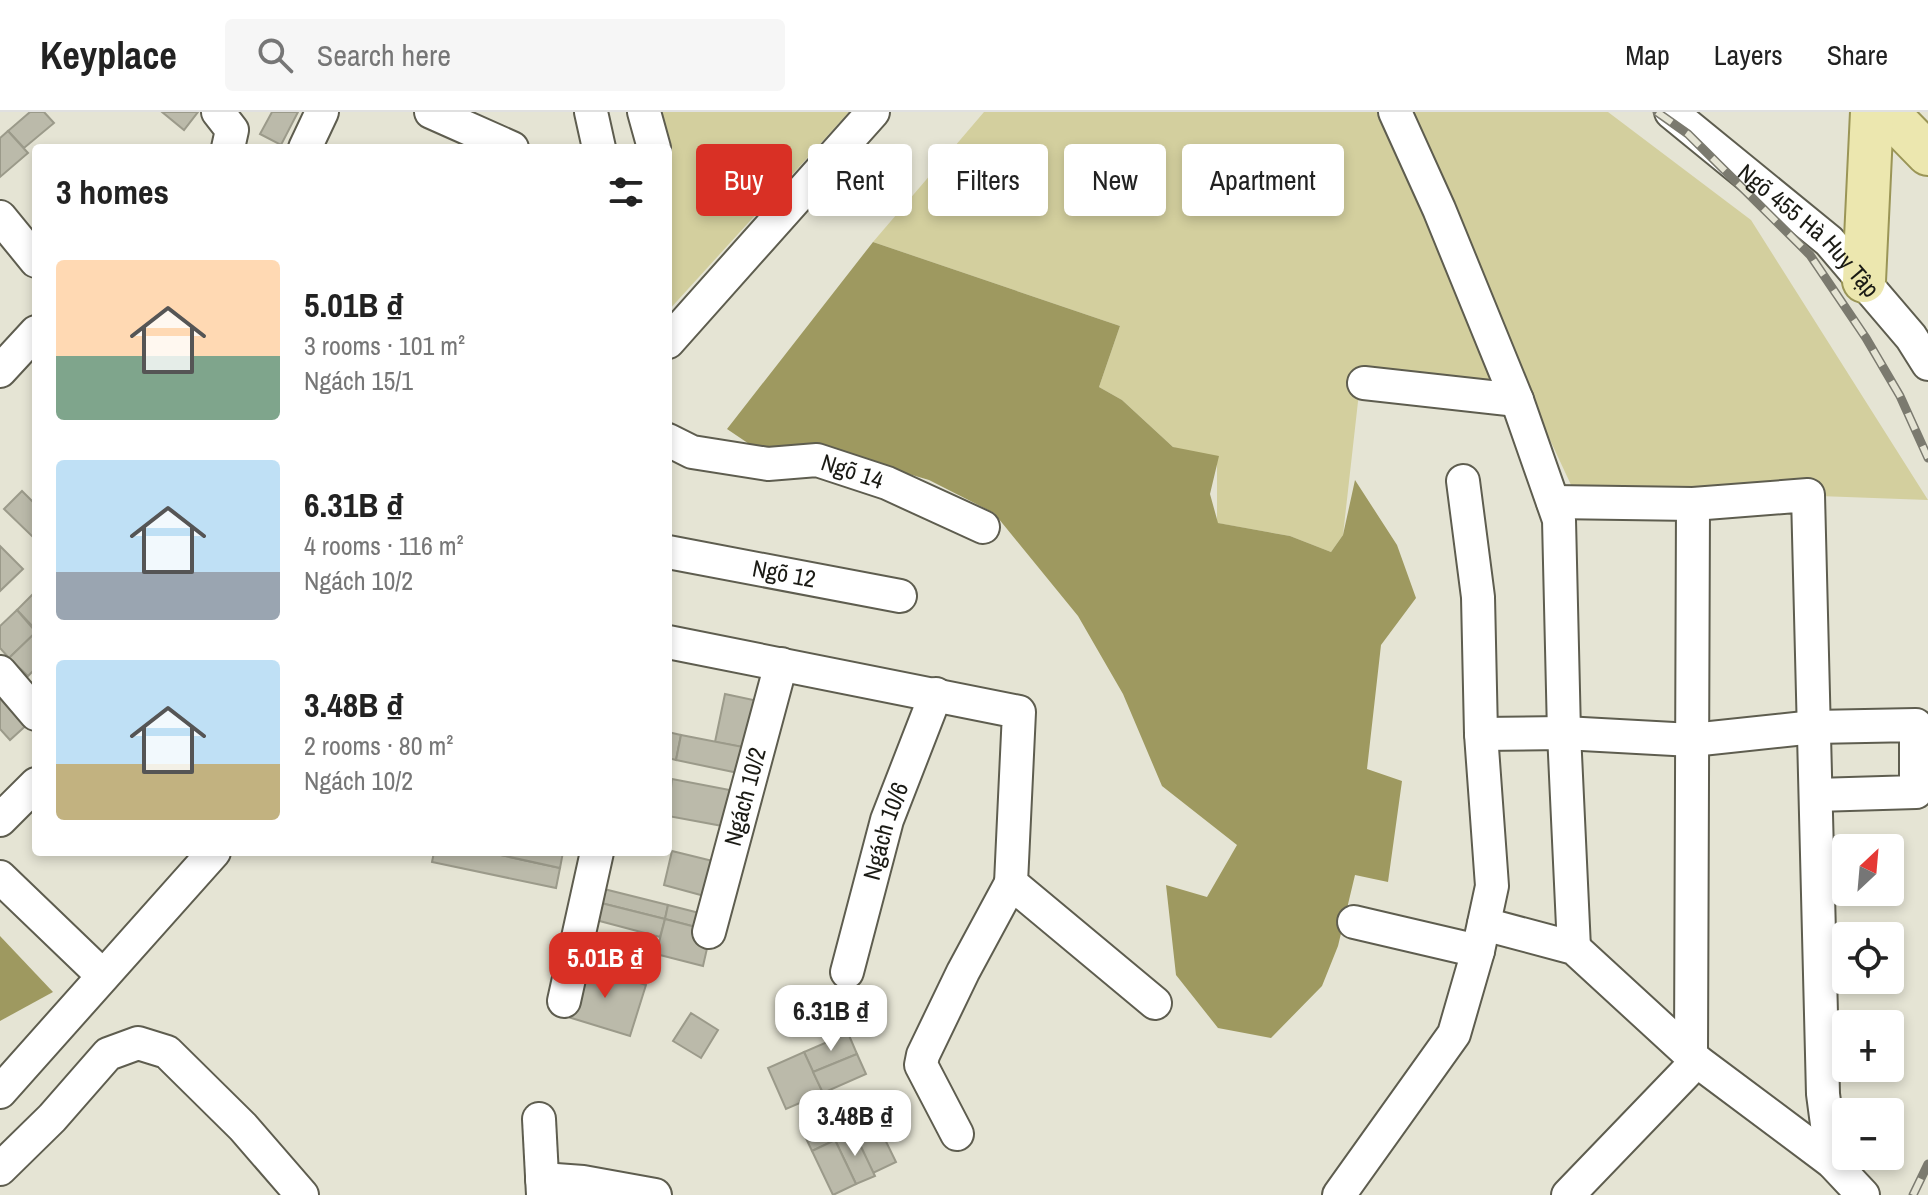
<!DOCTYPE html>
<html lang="en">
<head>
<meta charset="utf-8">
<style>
  :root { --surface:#fff; --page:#f6f6f6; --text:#222; --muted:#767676; --line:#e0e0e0; --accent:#d93025 }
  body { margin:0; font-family:"Archivo Narrow",sans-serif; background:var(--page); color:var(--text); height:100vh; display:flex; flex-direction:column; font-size:30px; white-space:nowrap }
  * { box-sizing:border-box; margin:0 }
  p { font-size:26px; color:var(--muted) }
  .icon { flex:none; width:44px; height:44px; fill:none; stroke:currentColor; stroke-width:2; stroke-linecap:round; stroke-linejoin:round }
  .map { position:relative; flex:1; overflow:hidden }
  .details { position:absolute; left:32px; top:32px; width:640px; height:712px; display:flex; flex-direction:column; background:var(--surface); border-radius:8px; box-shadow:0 4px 12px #0003 }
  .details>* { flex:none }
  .banner { position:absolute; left:696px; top:32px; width:760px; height:72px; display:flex; gap:16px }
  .needle { width:52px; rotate:26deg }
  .tools { position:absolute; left:1832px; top:722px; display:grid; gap:16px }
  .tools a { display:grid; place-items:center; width:72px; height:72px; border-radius:8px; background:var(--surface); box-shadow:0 4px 12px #0003; font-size:40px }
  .price { position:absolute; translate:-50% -68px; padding:0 18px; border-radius:16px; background:#fff; color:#222; font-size:26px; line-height:52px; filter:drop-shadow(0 2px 4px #0008) }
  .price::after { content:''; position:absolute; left:50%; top:48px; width:24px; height:18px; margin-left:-12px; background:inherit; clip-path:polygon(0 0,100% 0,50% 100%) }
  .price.active { background:var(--accent); color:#fff }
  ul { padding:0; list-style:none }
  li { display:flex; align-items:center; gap:24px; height:200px; padding:0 24px }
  li span { display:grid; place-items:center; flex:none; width:224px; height:160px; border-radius:8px; color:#555 }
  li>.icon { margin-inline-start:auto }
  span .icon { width:96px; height:96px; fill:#fffc; stroke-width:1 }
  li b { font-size:34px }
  h2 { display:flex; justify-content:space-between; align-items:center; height:96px; padding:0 24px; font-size:34px }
  .tag { padding:0 28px; border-radius:8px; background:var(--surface); box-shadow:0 4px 12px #0003; font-size:28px; line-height:72px }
  .tag.active { background:var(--accent); color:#fff }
  header { display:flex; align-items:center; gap:48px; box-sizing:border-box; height:112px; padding:0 40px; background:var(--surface); border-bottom:2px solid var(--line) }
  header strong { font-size:38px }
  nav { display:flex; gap:44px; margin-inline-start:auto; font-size:28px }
  .search { width:560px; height:72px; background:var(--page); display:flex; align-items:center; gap:20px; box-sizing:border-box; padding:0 28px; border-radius:8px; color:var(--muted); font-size:30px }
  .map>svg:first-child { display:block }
  .green { fill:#d3cf9e }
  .water { fill:#9e9960 }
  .building { fill:#bbbaaa; stroke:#9b9a8a; stroke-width:2 }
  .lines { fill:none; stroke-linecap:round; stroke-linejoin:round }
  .minor-casing { stroke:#5e5d4f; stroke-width:36 }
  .major-casing { stroke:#9a9556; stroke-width:46 }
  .minor { stroke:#fff; stroke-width:32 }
  .major { stroke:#ece7af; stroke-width:42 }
  .rail-casing { stroke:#7b7a6f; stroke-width:9 }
  .rail { stroke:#e5e4d4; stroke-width:6; stroke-dasharray:18; stroke-linecap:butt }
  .labels { text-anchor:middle; stroke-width:6; stroke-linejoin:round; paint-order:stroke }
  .street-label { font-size:24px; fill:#1a1a14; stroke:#e5e4d4 }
</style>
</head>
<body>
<header>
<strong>Keyplace</strong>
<div class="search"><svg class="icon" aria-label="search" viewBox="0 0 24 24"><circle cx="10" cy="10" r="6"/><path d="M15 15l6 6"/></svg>Search here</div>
<nav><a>Map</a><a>Layers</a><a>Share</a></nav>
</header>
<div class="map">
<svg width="1928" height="1083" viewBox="0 0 1928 1083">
  <rect width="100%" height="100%" fill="#e5e4d4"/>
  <g class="green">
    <polygon points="658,0 849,0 668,199 668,122 672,51"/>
    <polygon points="984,0 1608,0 1751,108 1928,388 1572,375 1530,285 1362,254 1343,423 1331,440 1290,424 1217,411 1217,353 1173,335 1122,288 1099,275 1120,214 873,130"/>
  </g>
  <g class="water">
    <polygon points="873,130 1120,214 1099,275 1122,288 1173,335 1219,344 1210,382 1218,411 1290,424 1331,440 1343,423 1355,368 1397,433 1416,486 1381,533 1367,657 1402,669 1388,770 1355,763 1338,834 1322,874 1271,926 1218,916 1176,863 1166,773 1207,785 1237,733 1162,674 1123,582 1078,504 994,401 929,368 841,342 761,340 727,317"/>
    <polygon points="0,824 53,880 0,909"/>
  </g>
  <g class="building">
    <polygon points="30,0 44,0 54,11 24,36 8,19"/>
    <polygon points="162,0 198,0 184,18"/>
    <polygon points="272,0 298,0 281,33 260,22"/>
    <polygon points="8,19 28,41 0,65 0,26"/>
    <polygon points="22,379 36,393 36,428 4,397"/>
    <polygon points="0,434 23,457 0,479"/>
    <polygon points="34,481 36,483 36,518 17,498"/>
    <polygon points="17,498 36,520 9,546 0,536 0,514"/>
    <polygon points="36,520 36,556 28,564 9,546"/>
    <polygon points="0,575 31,609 10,628 0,617"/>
    <polygon points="725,582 758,589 748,636 715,630"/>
    <polygon points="668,620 681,623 676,648 668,646"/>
    <polygon points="681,623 748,636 743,662 676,648"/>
    <polygon points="672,667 735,679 728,715 668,704"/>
    <polygon points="672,739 729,753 719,788 664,773"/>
    <polygon points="434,740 487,740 560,756 556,776 432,750"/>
    <polygon points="487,740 563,740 560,756"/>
    <polygon points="600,776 668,793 665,807 597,790"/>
    <polygon points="597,790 665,807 660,825 592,807"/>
    <polygon points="668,793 715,805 711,819 665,807"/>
    <polygon points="665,807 711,819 703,854 656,842"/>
    <polygon points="581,852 646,873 630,924 565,904"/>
    <polygon points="691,901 718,918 701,946 673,929"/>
    <polygon points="848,921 857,942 813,960 804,940"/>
    <polygon points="804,940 823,981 786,997 768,956"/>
    <polygon points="857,942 866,962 823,981 813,960"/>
    <polygon points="865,986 876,1009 812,1039 801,1016"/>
    <polygon points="876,1009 896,1050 873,1061 854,1020"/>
    <polygon points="854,1020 875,1064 856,1072 835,1028"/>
    <polygon points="835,1028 856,1072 833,1083 812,1039"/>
  </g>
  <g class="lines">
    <defs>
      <g id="minor">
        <polyline points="218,0 232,18 228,36"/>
        <polyline points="431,0 512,36"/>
        <polyline points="591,0 599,36"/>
        <polyline points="644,0 654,36"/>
        <polyline points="1395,0 1439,97 1517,288 1559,408 1564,621 1574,836"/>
        <path id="s1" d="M1671,0l158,129 82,96 17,27"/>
        <polyline points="305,36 322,0"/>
        <polyline points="0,105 36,149"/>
        <polyline points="668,230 873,0"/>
        <polyline points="0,259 36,220"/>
        <polyline points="1364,271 1517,288"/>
        <path id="s2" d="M668,328l24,12 76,12 49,-4 70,23 96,44"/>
        <polyline points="1553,390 1693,392 1808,383 1823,982 1832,1050"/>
        <path id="s3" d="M668,440l232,44"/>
        <polyline points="668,530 1019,600 1011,771 1155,891"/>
        <polyline points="0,560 36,602"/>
        <polyline points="1481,622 1564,621 1692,628 1814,615 1916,613 1916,680 1816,683"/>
        <polyline points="0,708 36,672"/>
        <polyline points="0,765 103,864"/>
        <polyline points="1354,810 1478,839"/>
        <polyline points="1484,812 1574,836 1697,949 1832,1050 1863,1083"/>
        <path id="s4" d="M709,820l72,-268"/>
        <path id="s5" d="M847,860l40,-152 49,-126"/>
        <polyline points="564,889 597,740"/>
        <polyline points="1691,943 1693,392"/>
        <polyline points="0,980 214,740"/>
        <polyline points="539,1007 543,1083"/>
        <polyline points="957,1022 921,953 923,943 963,860 1011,771"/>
        <polyline points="0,1057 52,1006 108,942 138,931 167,940 243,1015 302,1083"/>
        <polyline points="542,1067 583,1070 655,1083"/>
        <polyline points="1339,1083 1454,922 1478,839 1492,774 1481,622 1478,485 1463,369"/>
        <polyline points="1568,1083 1697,949"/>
      </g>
      <g id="major">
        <polyline points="1887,0 1928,42"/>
        <polyline points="1864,169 1872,0"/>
      </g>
    </defs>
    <use href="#minor" class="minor-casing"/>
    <use href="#major" class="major-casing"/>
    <use href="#minor" class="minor"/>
    <use href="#major" class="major"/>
    <defs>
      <g id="rail">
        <polyline points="1657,0 1688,22 1810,143 1866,226 1900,284 1928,346"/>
        <polyline points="1913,1083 1928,1052"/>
      </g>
    </defs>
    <use href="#rail" class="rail-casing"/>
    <use href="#rail" class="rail"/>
  </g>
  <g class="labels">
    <g class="street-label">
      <text dy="8" stroke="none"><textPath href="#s1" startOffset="182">Ngõ 455 Hà Huy Tập</textPath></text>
      <text dy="8" stroke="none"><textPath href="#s2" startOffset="190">Ngõ 14</textPath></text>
      <text dy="8" stroke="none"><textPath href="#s3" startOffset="118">Ngõ 12</textPath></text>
      <text dy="8" stroke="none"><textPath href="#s4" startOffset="140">Ngách 10/2</textPath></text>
      <text dy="8" stroke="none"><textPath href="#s5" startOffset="146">Ngách 10/6</textPath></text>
    </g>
  </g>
</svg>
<div class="tools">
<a><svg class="needle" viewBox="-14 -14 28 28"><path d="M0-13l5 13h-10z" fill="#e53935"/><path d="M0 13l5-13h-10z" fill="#767676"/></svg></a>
<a><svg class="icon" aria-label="locate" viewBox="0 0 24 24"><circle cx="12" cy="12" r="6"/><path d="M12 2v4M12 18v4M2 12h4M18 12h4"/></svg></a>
<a>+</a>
<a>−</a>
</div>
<b class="price active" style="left:605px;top:888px">5.01B ₫</b>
<b class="price" style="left:831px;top:941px">6.31B ₫</b>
<b class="price" style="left:855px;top:1046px">3.48B ₫</b>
<div class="banner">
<a class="tag active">Buy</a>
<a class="tag">Rent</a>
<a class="tag">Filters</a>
<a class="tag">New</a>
<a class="tag">Apartment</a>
</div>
<section class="details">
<h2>3 homes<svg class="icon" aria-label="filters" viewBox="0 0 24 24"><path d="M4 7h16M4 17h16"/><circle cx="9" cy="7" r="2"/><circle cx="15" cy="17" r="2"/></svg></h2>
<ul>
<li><span style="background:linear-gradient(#ffd9b3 60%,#7fa58c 0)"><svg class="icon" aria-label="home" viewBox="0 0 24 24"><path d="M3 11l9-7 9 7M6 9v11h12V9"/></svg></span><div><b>5.01B ₫</b><p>3 rooms · 101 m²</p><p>Ngách 15/1</p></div></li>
<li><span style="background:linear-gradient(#bfe0f5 70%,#9aa5b1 0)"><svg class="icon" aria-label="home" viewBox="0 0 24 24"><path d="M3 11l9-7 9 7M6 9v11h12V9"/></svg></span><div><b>6.31B ₫</b><p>4 rooms · 116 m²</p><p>Ngách 10/2</p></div></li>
<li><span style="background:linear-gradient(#bfe0f5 65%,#c2b280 0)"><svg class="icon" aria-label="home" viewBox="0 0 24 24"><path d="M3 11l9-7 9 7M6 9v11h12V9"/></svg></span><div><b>3.48B ₫</b><p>2 rooms · 80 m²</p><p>Ngách 10/2</p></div></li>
</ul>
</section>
</div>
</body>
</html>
